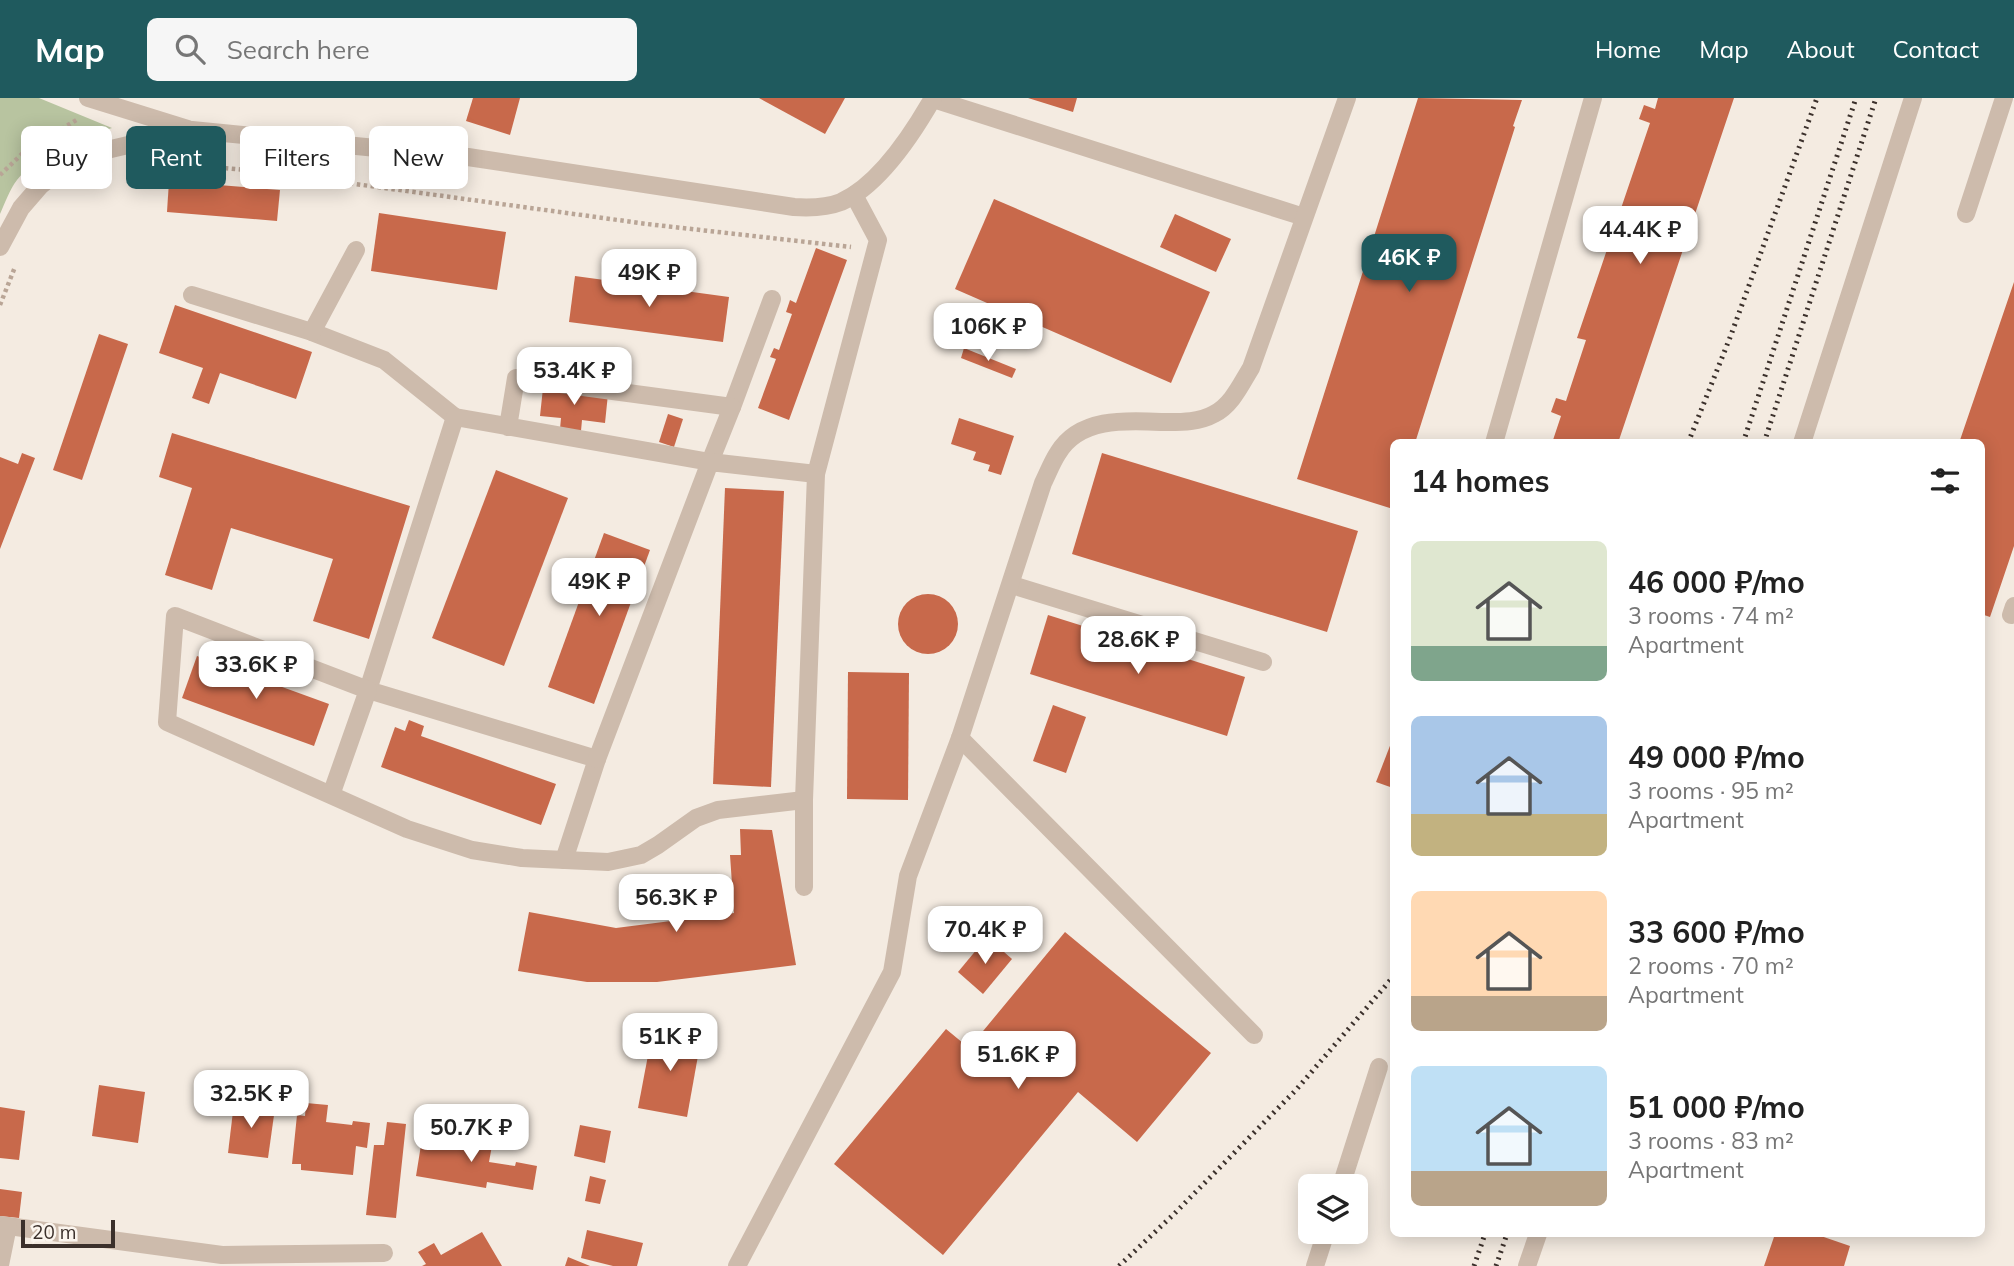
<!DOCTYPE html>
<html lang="en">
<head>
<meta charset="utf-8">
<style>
  :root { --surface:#fff; --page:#f6f6f6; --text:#222; --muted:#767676; --accent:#1f5a5e }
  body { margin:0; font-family:Mulish,sans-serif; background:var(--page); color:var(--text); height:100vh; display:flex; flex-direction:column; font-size:26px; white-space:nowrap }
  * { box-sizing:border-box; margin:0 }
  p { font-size:23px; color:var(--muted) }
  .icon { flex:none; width:38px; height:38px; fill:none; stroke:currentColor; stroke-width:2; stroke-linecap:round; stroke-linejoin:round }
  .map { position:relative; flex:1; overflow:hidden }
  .sheet { position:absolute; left:1390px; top:341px; width:595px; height:798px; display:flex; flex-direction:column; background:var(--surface); border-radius:10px; box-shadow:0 4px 18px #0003 }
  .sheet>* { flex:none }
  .banner { position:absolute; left:21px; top:28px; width:665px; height:63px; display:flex; gap:14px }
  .tools { position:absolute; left:1298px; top:1076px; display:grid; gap:14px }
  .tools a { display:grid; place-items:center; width:70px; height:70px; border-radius:10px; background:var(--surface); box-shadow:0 4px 18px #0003; font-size:35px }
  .scale { position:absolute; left:21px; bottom:18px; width:94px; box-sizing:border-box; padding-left:7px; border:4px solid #3b302b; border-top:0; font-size:19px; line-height:24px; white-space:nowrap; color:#3b302b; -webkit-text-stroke:5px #fbf5ee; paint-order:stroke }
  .price { position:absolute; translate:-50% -60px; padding:0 16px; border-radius:14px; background:#fff; color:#222; font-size:23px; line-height:46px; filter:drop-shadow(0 2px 4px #0008) }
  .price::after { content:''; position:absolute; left:50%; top:42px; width:21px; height:16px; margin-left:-10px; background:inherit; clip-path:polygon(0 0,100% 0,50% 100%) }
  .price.selected { background:var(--accent); color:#fff }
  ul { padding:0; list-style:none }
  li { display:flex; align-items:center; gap:21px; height:175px; padding:0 21px }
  li span { display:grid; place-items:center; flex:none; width:196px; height:140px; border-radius:10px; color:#555 }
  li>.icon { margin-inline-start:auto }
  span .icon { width:84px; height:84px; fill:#fffc; stroke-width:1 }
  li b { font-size:30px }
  h2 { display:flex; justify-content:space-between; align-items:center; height:84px; padding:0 21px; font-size:30px }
  .pill { padding:0 24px; border-radius:10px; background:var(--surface); box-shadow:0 4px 18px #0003; font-size:24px; line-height:63px }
  .pill.selected { background:var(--accent); color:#fff }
  header { display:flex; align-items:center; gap:42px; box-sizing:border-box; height:98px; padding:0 35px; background:var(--accent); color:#fff }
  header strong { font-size:33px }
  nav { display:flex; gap:38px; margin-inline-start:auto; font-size:24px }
  .search { width:490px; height:63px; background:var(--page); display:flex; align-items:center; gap:18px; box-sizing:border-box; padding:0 24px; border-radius:10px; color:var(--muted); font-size:26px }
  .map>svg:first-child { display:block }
  .green { fill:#b8c4a0 }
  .building { fill:#c8694b }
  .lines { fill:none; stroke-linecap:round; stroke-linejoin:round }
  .path { stroke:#b9a596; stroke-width:4.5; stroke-dasharray:3.5 3.5; stroke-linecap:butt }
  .minor { stroke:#cdbbac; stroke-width:18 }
  .rail { stroke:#3b302b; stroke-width:5; stroke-dasharray:2 5; stroke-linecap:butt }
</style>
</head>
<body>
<header>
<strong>Map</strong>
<div class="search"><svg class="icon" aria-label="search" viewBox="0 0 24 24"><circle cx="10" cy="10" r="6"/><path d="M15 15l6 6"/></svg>Search here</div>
<nav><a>Home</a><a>Map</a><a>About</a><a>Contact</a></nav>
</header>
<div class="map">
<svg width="2014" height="1168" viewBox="0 0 2014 1168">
  <rect width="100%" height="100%" fill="#f4ebe1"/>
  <path class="green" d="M0,0h39l73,30c-33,11 -72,23 -95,52 -7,9 -12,23 -17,34z"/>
  <g class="building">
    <polygon points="473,0 520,0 510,37 466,23"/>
    <polygon points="759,0 845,0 825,36"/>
    <polygon points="1028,0 1077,0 1073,14"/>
    <polygon points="1418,0 1522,2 1513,28 1515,29 1415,345 1393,345 1393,411 1297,381"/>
    <polygon points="1658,0 1734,0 1618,345 1552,345 1561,318 1551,314 1556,300 1566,303 1586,242 1577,240 1650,25 1639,21 1644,7 1655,11"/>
    <polygon points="169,83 280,92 277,123 167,114"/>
    <polygon points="994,101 1210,194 1171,285 955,191"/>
    <polygon points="379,115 506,134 497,192 371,173"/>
    <polygon points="1175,116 1231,141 1216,174 1160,149"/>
    <polygon points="816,150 847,162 789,322 758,310 776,261 770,259 774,250 779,252 792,216 786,214 790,202 796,205"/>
    <polygon points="575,178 729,199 723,244 569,224"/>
    <polygon points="2014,184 2014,448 1990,519 1981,516 1981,345 1959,345"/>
    <polygon points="175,207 312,254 296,301 220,275 209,306 192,300 203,270 159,255"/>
    <polygon points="99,236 128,246 82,382 53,372"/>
    <polygon points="964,250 1016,271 1012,280 961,260"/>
    <polygon points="543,290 608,296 605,325 582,322 581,333 560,331 561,320 540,318"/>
    <polygon points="668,316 683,321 674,349 659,344"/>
    <polygon points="959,320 1014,338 1001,377 988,373 990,367 973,362 976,354 951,346"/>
    <polygon points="172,335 410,408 369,541 313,523 333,461 231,430 212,492 165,477 192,390 159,379"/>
    <polygon points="22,355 35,360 0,451 0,359 18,366"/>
    <polygon points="1102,355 1358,433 1327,534 1072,456"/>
    <polygon points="496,372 568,400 504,568 432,540"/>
    <polygon points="725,390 784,393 771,689 713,686"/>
    <polygon points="604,435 650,452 594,606 548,589"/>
    <circle cx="928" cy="526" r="30"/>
    <polygon points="1048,517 1245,579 1227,638 1030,576"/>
    <polygon points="197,558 329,606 314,648 182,600"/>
    <polygon points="848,574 909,575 908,702 847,701"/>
    <polygon points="1053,607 1086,619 1066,675 1033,663"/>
    <polygon points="409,622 424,628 421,638 556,686 541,727 381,669 395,629 405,633"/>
    <polygon points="1393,640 1393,690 1376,684"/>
    <polygon points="740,731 772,732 796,867 657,884 587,884 518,873 529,814 616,830 734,815 730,757 741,757"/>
    <polygon points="1065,834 1211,955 1137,1044 1078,994 943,1157 834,1066 946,931 969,950"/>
    <polygon points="987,839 1012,861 983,896 958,874"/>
    <polygon points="653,931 701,941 687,1019 638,1010"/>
    <polygon points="99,987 145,994 138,1045 92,1038"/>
    <polygon points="234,1005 275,1010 268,1060 228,1055"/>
    <polygon points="306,1005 328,1007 326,1024 352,1027 353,1023 370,1025 367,1050 356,1048 353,1077 301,1072 301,1066 292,1066 297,1017 305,1018"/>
    <polygon points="0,1009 25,1013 19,1062 0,1060"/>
    <polygon points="387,1024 406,1026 396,1120 366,1117 374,1047 384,1047"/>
    <polygon points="580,1027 611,1033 605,1065 574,1058"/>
    <polygon points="439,1033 493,1042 489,1064 515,1068 516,1064 537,1068 533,1092 487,1084 486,1090 416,1078 421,1047 436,1050"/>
    <polygon points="590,1078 606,1082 600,1106 585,1103"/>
    <polygon points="0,1091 22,1094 19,1120 0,1118"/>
    <polygon points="587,1132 643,1145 637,1168 613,1168 581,1160"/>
    <polygon points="482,1134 502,1168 422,1168 426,1166 418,1154 434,1145 441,1157"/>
    <polygon points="1775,1136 1815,1136 1850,1148 1844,1168 1764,1168"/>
    <polygon points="568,1159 590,1168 565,1168"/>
  </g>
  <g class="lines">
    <g class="path">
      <polyline points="169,65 268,74 647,126 851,149"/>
      <polyline points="0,77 24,54 78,21"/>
      <polyline points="0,207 15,169"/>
    </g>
    <g class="minor">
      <polyline points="88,0 188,31"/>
      <polyline points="933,1 1304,119"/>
      <polyline points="1966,116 2004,0"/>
      <path d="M0,149l21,-39 19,-22 24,-19 30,-14 98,-23 276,27 326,50c16,1 32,1 47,-5 38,-17 72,-69 92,-104"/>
      <polyline points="192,197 312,234 384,262 455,319"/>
      <polyline points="312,234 356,152"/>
      <polyline points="732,309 772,201"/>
      <polyline points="508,329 516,280 732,309 710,364 455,319 368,592 597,661 564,762"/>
      <polyline points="1494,345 1593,0"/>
      <polyline points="1802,345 1913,0"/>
      <polyline points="1012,487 1263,564"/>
      <polyline points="2011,517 2014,508"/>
      <polyline points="960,640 1254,937"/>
      <polyline points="597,661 710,364 816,376"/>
      <polyline points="331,697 368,592 175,518 167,624 407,731 472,752 522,760 608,764 641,757 658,747 696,720 718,712 804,702"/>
      <polyline points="804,789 804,702 816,376 878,142 854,97"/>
      <polyline points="1341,1088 1379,969"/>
      <polyline points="0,1127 222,1157 384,1155"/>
      <polyline points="0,1167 8,1128"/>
      <path d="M737,1168l155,-294 16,-96 52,-138 83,-255c5,-10 9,-21 15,-30 21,-35 66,-33 103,-31 18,0 37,1 53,-8 18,-9 27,-30 37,-46l96,-270"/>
      <polyline points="1315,1168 1326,1134"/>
      <polyline points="1527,1168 1538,1136"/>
    </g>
    <g class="rail">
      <polyline points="1688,345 1731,237 1817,0"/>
      <polyline points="1743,345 1856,0"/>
      <polyline points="1764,345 1876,0"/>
      <polyline points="1119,1168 1174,1116 1296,992 1393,879"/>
      <polyline points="1474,1168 1485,1136"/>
      <polyline points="1496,1168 1507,1136"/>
    </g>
  </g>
</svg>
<div class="tools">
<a><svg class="icon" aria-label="layers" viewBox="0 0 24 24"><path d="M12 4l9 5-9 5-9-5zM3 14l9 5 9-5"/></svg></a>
</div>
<div class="scale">20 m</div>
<b class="price" style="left:1640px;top:168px">44.4K ₽</b>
<b class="price selected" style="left:1409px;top:196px">46K ₽</b>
<b class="price" style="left:649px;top:211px">49K ₽</b>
<b class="price" style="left:988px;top:265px">106K ₽</b>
<b class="price" style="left:574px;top:309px">53.4K ₽</b>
<b class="price" style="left:599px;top:520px">49K ₽</b>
<b class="price" style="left:1138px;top:578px">28.6K ₽</b>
<b class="price" style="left:256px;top:603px">33.6K ₽</b>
<b class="price" style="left:676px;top:836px">56.3K ₽</b>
<b class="price" style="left:985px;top:868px">70.4K ₽</b>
<b class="price" style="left:670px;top:975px">51K ₽</b>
<b class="price" style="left:1018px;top:993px">51.6K ₽</b>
<b class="price" style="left:251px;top:1032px">32.5K ₽</b>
<b class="price" style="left:471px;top:1066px">50.7K ₽</b>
<div class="banner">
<a class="pill">Buy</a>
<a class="pill selected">Rent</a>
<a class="pill">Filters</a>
<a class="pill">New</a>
</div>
<section class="sheet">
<h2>14 homes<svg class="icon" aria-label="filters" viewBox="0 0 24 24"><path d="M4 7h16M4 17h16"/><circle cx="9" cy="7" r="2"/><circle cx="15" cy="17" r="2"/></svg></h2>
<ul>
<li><span style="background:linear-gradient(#dfe7d0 75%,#7fa58c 0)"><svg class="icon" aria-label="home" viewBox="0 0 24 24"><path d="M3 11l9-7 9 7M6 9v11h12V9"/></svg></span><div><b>46 000 ₽/mo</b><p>3 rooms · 74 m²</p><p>Apartment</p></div></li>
<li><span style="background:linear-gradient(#a9c7e8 70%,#c2b280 0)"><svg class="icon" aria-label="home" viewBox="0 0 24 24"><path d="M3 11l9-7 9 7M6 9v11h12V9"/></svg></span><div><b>49 000 ₽/mo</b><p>3 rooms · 95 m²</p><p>Apartment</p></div></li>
<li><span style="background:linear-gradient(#ffd9b3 75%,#b9a48a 0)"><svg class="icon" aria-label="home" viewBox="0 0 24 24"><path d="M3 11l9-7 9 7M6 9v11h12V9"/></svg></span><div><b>33 600 ₽/mo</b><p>2 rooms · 70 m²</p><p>Apartment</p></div></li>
<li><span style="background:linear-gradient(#bfe0f5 75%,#b9a48a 0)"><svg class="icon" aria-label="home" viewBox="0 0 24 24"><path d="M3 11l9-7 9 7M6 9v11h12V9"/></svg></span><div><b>51 000 ₽/mo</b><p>3 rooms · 83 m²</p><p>Apartment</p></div></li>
</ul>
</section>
</div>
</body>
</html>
